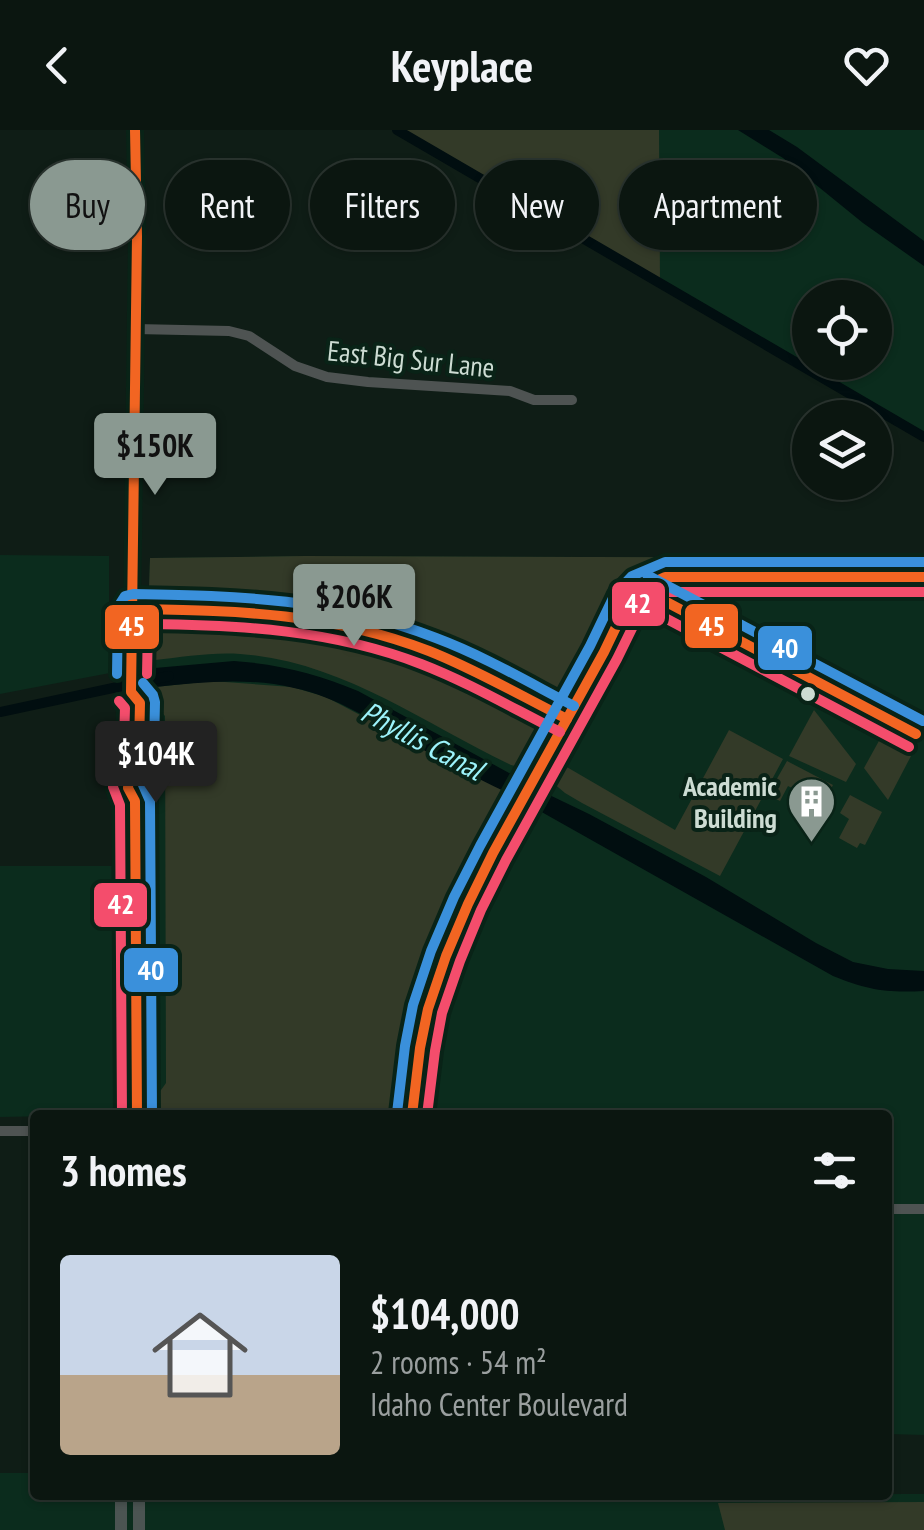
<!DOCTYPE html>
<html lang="en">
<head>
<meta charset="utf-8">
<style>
  :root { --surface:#0b1610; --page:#141f19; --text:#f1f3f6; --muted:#9a9f9f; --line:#2b3530; --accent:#8a9991 }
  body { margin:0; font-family:"PT Sans Narrow",sans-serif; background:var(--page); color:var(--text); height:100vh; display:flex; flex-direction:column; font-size:38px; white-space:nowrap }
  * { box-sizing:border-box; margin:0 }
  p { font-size:32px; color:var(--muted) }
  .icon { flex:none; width:55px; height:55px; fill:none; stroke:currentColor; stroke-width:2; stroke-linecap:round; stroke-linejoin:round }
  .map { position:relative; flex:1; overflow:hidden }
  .sheet { position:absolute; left:30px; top:980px; width:862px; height:390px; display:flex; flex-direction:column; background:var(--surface); border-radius:10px; box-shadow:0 2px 8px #0004,0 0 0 2px var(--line) }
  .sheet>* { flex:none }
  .top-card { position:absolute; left:30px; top:30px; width:865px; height:90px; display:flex; gap:20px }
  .buttons { position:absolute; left:792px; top:150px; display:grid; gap:20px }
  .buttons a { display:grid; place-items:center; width:100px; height:100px; border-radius:50%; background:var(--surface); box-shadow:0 2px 8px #0004,0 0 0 2px var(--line); font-size:50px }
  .price { position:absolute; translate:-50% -85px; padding:0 22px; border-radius:10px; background:var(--accent); color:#111; font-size:32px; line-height:65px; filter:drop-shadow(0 2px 5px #0008) }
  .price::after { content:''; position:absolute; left:50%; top:60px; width:30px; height:22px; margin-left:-15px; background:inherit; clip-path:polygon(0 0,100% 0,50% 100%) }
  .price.selected { background:#222; color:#fff }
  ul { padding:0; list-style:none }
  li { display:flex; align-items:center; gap:30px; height:250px; padding:0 30px }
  li span { display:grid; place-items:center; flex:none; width:280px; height:200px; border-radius:10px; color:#555 }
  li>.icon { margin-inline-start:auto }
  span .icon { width:120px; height:120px; fill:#fffc; stroke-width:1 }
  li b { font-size:42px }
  h2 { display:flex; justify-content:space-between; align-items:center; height:120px; padding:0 30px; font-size:42px }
  .tag { padding:0 35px; border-radius:45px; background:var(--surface); box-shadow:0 2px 8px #0004,0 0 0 2px var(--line); font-size:35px; line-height:90px }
  .tag.selected { background:var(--accent); color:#111 }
  header { display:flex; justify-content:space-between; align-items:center; height:130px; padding:0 30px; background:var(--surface); font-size:45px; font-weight:700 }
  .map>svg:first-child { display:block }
  .built { fill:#0b2c1d; fill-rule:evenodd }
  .green { fill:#333a28 }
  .water { fill:#010e10 }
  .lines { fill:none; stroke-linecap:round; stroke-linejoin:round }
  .canal { stroke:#010e10; stroke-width:10 }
  .minor { stroke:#4e5352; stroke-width:10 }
  .major { stroke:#4b5452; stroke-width:12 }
  .bus-1-casing { stroke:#092317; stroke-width:18 }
  .bus-2-casing { stroke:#092317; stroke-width:18 }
  .bus-3-casing { stroke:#092317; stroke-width:18 }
  .bus-1 { stroke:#f26522; stroke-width:10 }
  .bus-2 { stroke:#f44d6c; stroke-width:10 }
  .bus-3 { stroke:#3a90db; stroke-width:10 }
  .bus-dot { fill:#cddcd3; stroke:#092317; stroke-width:4 }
  .labels { text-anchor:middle; stroke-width:8; stroke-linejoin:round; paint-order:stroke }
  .street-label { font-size:28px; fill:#cddcd3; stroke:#092317 }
  .poi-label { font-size:28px; font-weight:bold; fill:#cddcd3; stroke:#092317; text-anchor:end }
  .water-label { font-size:30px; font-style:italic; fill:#9cf3fb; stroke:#092317 }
  .line-badge { stroke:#092317; stroke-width:4 }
  .badge-label { font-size:28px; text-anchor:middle; font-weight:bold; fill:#fff }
</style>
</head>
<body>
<header><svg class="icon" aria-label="back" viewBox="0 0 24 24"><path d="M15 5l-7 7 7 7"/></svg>Keyplace<svg class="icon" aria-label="heart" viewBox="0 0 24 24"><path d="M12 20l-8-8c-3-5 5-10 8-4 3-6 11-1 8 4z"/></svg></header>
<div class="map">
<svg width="924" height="1400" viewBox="0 0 924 1400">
  <rect width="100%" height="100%" fill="#0f1d16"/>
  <g class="built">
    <path d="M400,0h524v306l-264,-154zM810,168h65v64h-65z"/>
    <polygon points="0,425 109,426 109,487 115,488 115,542 0,564"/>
    <polygon points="305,426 924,428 924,1305 888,1304 888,985 153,985 152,462 149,459 150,428"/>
    <polygon points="0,736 114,736 114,976 108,985 0,987"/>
    <polygon points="0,1343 35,1343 35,1365 924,1364 924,1400 0,1400"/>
  </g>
  <g class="green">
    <polygon points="400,0 659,0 660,152"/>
    <path d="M305,426l619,2v12l-253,-1c-18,3 -30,8 -43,21l-61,113 -6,3h-6l-75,-40 -74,-29 -59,-17 -91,-14 -89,-2 -8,-5v-3l-10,-7 1,-31z"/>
    <path d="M162,488c136,-8 258,30 376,94l-4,8c-83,-43 -166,-79 -260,-89 -38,-5 -77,-4 -115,-5z"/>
    <path d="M155,502c87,0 173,5 256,36 44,16 84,38 125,59l7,-12 8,6 1,8 -19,41 -22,-5c-88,-42 -170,-104 -271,-111 -28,-2 -57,3 -85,6z"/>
    <path d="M212,551l80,6 34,10 190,100 -1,6c-24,43 -49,85 -69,131 -24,57 -36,119 -41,181h-249c-8,-10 4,-23 10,-32l-1,-367 -10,-11v-18z"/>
    <polygon points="814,580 856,634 846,652 789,626"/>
    <polygon points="729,600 783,629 720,746 582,673 565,663 546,647 565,636 675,700"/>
    <polygon points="880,609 911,626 888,670 864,638"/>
    <polygon points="787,631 833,655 823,674 788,656 780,671 774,668 776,665 770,661"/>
    <polygon points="850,665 882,682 865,715 860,713 857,718 839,708 849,689 840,683"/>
    <path d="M521,685l1,22 -40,76 -28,68 -20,80 -6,54h-10c5,-117 53,-199 103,-300z"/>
    <polygon points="924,1372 924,1400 725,1400 718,1373"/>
  </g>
  <g class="water">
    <polygon points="738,0 769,0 797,17 924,111 924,136 863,93 783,28"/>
    <path d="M234,531c44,3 84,13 124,30l166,90 -8,16c-35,-17 -70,-34 -103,-53 -38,-22 -76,-47 -119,-56 -46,-11 -93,-6 -139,-1v-19z"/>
    <path d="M539,660l50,24 117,63 110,66 37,19 35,7 36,2v20c-38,2 -56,-1 -91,-15l-302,-170z"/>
  </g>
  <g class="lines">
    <g class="canal">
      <polyline points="397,0 924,307"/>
      <polyline points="0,582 169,546"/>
    </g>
    <g class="minor">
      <polyline points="136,199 229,201 249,206 295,236 327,247 368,252 510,261 534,270 572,270"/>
      <path d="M133,479c40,1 82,-1 123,3 58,6 119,18 173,39 48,19 92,45 138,68"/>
      <path d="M412,985c4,-35 7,-72 16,-106 40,-143 139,-272 200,-407l12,-14"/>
      <polyline points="0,1001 35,1001"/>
      <polyline points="888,1079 924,1079"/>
    </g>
    <g class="major">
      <polyline points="130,626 139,617 140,573 131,562"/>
      <polyline points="128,658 135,671 137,985"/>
      <polyline points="120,985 122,672 128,658 130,626 124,617 124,572 131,562 133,496 137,56 135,0"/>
      <polyline points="121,1400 121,1365"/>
      <polyline points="139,1400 139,1365"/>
    </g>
    <defs>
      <g id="bus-1">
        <polyline points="135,0 137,106 131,562 140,573 139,617 130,626 128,658 135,671 137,985"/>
        <polyline points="640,458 916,604"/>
        <path d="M133,479c104,2 196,3 296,42 48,19 92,45 138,68"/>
        <polyline points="412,985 420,918 428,879 446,826 468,774 493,723 604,522 628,472 640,458 665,447 924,447"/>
      </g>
      <g id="bus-2">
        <polyline points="633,471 909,617"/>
        <path d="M147,544l1,-50c93,1 185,6 273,40 49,19 93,45 139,68"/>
        <polyline points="119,571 125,578 124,611 116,622 113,657 120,675 122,985"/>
        <polyline points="427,985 435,921 442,883 460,831 481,780 506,730 617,529 641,480 649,470 668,462 924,462"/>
      </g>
      <g id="bus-3">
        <polyline points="647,445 923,591"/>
        <path d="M117,544l1,-67 7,-11 8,-2c107,2 201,4 303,44 48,18 92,44 138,68"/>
        <polyline points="143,553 153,565 155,572 154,619 145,633 143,655 150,671 152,985"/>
        <polyline points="397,983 405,916 413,875 431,821 454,767 480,716 590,516 615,464 632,446 665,432 924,432"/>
      </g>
    </defs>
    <use href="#bus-1" class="bus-1-casing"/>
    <use href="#bus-2" class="bus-2-casing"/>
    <use href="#bus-3" class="bus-3-casing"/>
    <use href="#bus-1" class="bus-1"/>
    <use href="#bus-2" class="bus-2"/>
    <use href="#bus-3" class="bus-3"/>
  </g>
  <defs>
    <symbol id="building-pin" viewBox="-11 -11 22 30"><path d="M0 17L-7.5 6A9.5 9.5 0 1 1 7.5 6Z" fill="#8a9991" stroke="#092317"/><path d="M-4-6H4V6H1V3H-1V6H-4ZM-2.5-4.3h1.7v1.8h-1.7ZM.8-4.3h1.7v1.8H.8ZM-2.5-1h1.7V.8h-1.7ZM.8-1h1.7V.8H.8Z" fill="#fff"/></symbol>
  </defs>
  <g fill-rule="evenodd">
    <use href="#building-pin" x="784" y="644" width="55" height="75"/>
  </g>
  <circle class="bus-dot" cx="808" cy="564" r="9"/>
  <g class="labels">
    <g class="street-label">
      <text transform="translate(411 229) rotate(6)" y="10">East Big Sur Lane</text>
    </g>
    <g class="poi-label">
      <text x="777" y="666">Academic<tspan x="777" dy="32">Building</tspan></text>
    </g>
    <g class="water-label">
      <text transform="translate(422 611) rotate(28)" y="10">Phyllis Canal</text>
    </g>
  </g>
  <g class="line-badge">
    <rect x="610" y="450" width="57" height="48" rx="10" fill="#f44d6c"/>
    <rect x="683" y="472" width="57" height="48" rx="10" fill="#f26522"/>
    <rect x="103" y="473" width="58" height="48" rx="10" fill="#f26522"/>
    <rect x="756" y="494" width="58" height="48" rx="10" fill="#3a90db"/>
    <rect x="92" y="751" width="57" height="48" rx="10" fill="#f44d6c"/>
    <rect x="122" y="816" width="58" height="48" rx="10" fill="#3a90db"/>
  </g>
  <g class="badge-label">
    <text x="638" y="483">42</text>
    <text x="712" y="506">45</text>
    <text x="132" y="506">45</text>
    <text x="785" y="528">40</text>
    <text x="121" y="784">42</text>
    <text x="151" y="850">40</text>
  </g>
</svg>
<div class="buttons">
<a><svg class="icon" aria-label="locate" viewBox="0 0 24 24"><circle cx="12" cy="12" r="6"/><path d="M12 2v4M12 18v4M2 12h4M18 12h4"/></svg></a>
<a><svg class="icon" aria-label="layers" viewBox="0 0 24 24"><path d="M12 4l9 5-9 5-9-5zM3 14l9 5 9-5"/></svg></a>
</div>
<b class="price" style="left:155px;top:368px">$150K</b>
<b class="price" style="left:354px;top:519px">$206K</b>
<b class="price selected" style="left:156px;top:676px">$104K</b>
<div class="top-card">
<a class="tag selected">Buy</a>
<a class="tag">Rent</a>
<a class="tag">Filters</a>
<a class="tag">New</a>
<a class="tag">Apartment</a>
</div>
<section class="sheet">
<h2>3 homes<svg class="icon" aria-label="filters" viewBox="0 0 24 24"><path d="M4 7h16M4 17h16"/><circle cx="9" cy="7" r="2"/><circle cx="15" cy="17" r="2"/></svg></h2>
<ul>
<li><span style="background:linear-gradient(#c9d6e8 60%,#b9a48a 0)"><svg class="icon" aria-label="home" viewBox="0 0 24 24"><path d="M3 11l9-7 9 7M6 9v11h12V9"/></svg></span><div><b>$104,000</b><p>2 rooms · 54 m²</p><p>Idaho Center Boulevard</p></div></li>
</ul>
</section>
</div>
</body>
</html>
